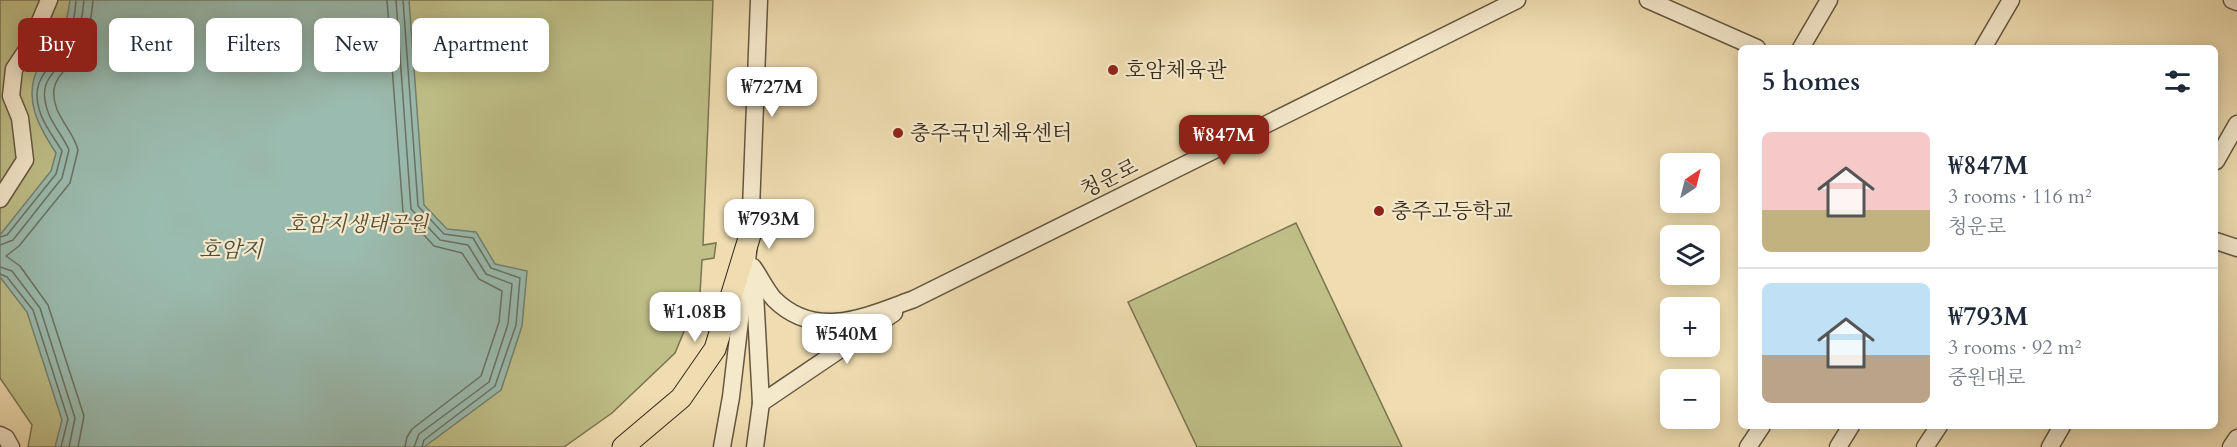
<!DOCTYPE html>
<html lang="en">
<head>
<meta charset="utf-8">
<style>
  :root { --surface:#fff; --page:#f6f6f7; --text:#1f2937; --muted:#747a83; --line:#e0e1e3; --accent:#8f2418 }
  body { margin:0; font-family:Cardo,"Noto Serif KR",serif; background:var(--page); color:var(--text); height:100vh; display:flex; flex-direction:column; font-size:22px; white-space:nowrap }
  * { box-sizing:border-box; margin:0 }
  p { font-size:20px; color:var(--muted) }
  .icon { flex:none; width:33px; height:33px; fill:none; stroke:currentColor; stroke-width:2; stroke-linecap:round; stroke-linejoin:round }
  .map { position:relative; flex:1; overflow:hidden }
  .sheet { position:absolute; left:1738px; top:45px; width:480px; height:384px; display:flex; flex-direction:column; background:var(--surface); border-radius:9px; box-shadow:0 3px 15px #0003 }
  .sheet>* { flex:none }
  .guide { position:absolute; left:18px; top:18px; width:570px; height:54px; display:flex; gap:12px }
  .needle { width:39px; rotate:35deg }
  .controls { position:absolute; left:1660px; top:153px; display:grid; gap:12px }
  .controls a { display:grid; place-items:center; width:60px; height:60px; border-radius:9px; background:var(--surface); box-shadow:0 3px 15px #0003; font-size:30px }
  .price { position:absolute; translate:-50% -51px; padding:0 14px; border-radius:12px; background:#fff; color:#222; font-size:20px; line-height:39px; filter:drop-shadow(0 2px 3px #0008) }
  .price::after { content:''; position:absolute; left:50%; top:36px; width:18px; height:14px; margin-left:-9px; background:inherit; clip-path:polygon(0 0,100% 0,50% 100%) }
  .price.active { background:var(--accent); color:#fff }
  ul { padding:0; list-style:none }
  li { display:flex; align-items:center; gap:18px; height:150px; padding:0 24px }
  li+li { border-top:2px solid var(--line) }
  li span { display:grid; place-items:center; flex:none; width:168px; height:120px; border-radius:9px; color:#555 }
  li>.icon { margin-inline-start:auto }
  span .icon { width:72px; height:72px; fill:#fffc; stroke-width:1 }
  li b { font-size:26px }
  h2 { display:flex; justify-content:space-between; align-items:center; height:72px; padding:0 24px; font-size:26px }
  .chip { padding:0 21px; border-radius:9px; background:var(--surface); box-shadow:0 3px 15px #0003; font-size:21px; line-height:54px }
  .chip.active { background:var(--accent); color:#fff }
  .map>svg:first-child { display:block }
  .park { fill:#bfbf88; stroke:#7a7451; stroke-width:1.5 }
  .water { fill:#9abbaf; stroke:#728173; stroke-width:1.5 }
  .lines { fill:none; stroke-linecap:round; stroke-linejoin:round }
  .shore { stroke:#687264; stroke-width:1.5 }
  .minor-casing { stroke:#645640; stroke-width:19 }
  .major-casing { stroke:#36291a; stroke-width:23 }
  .minor { stroke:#f5e9cc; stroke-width:16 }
  .major { stroke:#efddb1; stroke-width:21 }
  .poi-dot { fill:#8f2418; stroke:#f5e9cc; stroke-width:2 }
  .labels { text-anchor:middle; stroke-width:4.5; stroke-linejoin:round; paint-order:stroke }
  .poi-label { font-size:21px; fill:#36291a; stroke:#f5e9cc; text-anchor:start }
  .street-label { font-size:21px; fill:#36291a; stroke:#f5e9cc }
  .park-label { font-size:21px; font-style:italic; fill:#584e36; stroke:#f5e9cc }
  .water-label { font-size:22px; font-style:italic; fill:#4f4e3f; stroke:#f5e9cc }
</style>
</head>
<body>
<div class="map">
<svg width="2237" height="447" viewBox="0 0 2237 447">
  <rect width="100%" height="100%" fill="#efddb1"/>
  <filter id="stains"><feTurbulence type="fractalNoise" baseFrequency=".00333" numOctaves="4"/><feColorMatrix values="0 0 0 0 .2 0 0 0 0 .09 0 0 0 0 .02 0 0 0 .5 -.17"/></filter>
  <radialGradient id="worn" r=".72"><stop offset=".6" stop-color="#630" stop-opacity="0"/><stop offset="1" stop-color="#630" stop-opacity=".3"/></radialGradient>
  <g class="park">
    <polygon points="0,0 713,0 703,245 716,243 714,258 702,260 700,293 675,353 612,413 564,447 28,447 32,425 0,378"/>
    <polygon points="1296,223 1402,447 1197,447 1128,302"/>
  </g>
  <path class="water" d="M70,0h339l15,205 23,24 29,3 19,32 32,7 -5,55 -21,64 -77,57h-369l7,-27 -35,-108 -27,-35v-42l51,-64 5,-18c-17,-26 -34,-55 -17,-87 4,-8 13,-13 18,-21 8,-13 11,-30 13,-45z"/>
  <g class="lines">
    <g class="shore">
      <polyline points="387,0 403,212 434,246 462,253 479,279 502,291 499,322 481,376 412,429 407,437 405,447"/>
      <polyline points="396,0 411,209 440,240 468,245 486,274 512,284 508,324 489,382 419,434 414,447"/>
      <polyline points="403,0 418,206 444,234 473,238 491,268 520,278 516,325 495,386 424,440 422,447"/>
      <path d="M0,237l7,-2 49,-61 6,-23c-7,-12 -16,-23 -21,-36 -12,-32 5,-43 21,-66 9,-13 13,-33 14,-49"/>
      <path d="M0,245l13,-5 49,-62 7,-28c-6,-14 -16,-24 -21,-38 -12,-34 9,-38 22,-62 8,-15 13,-33 14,-50"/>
      <polyline points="0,267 12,271 40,308 75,418 69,447"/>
      <polyline points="0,274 7,277 33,310 68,419 61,447"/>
      <path d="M78,447l6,-31 -36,-111 -28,-39 -14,-10 13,-10 51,-63 8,-33c-5,-21 -27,-36 -24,-61 2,-13 14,-21 21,-31 11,-15 17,-40 18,-58"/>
    </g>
    <defs>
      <g id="minor">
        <polyline points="1648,0 1757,48"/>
        <polyline points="2232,0 2237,2"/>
        <polyline points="1801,48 1829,0"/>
        <polyline points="1983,48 2011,0"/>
        <polyline points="2216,161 2237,124"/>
        <polyline points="0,199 25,160 20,118 11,96 14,69 30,45 49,0"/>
        <polyline points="2216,241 2237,248"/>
        <path d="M753,267c7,10 13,23 21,32 42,42 93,17 140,0l603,-299"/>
        <polyline points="754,275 761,403 755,447"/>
        <polyline points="761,403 894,313"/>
        <polyline points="0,435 6,438 11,447"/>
        <polyline points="722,447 731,397 750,235 759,0"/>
        <polyline points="1748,447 1762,426"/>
        <polyline points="1838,447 1851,426"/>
        <polyline points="1925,447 1939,426"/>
        <polyline points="2050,447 2062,426"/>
        <polyline points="2231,447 2237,438"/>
      </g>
      <polyline id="major" points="623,447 681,398 715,349 750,235"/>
    </defs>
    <use href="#minor" class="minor-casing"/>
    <use href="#major" class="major-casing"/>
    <use href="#minor" class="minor"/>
    <use href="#major" class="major"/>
  </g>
  <g class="poi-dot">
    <circle cx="1113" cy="70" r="6"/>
    <circle cx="898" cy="133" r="6"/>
    <circle cx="1379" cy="211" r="6"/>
  </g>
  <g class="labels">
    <g class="poi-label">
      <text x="1125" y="77">호암체육관</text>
      <text x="910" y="140">충주국민체육센터</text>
      <text x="1391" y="218">충주고등학교</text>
    </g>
    <g class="street-label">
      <text transform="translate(1109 178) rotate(-26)" y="7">청운로</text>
    </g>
    <g class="park-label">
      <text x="357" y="231">호암지생태공원</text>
    </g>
    <g class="water-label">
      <text x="231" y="257">호암지</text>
    </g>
  </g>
  <rect width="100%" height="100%" filter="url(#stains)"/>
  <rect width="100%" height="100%" fill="url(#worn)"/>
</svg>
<div class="controls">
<a><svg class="needle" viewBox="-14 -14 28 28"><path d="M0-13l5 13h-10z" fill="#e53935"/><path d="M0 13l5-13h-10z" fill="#747a83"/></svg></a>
<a><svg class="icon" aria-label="layers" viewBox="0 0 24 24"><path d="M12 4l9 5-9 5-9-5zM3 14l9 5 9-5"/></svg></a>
<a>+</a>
<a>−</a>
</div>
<b class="price" style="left:772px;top:118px">₩727M</b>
<b class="price active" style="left:1224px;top:166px">₩847M</b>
<b class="price" style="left:769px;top:250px">₩793M</b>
<b class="price" style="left:695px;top:343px">₩1.08B</b>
<b class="price" style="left:847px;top:365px">₩540M</b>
<div class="guide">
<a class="chip active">Buy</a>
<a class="chip">Rent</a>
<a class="chip">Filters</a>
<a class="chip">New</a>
<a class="chip">Apartment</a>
</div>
<section class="sheet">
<h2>5 homes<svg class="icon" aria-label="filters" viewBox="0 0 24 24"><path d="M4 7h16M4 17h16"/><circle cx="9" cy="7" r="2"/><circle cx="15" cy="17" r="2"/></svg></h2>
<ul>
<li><span style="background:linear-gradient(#f6c9c9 65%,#c2b280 0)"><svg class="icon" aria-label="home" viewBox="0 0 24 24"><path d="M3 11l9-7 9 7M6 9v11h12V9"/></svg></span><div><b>₩847M</b><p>3 rooms · 116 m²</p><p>청운로</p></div></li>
<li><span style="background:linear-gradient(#bfe0f5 60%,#b9a48a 0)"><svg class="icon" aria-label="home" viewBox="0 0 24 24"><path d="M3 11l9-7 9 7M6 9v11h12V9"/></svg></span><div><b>₩793M</b><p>3 rooms · 92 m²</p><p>중원대로</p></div></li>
</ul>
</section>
</div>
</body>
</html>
